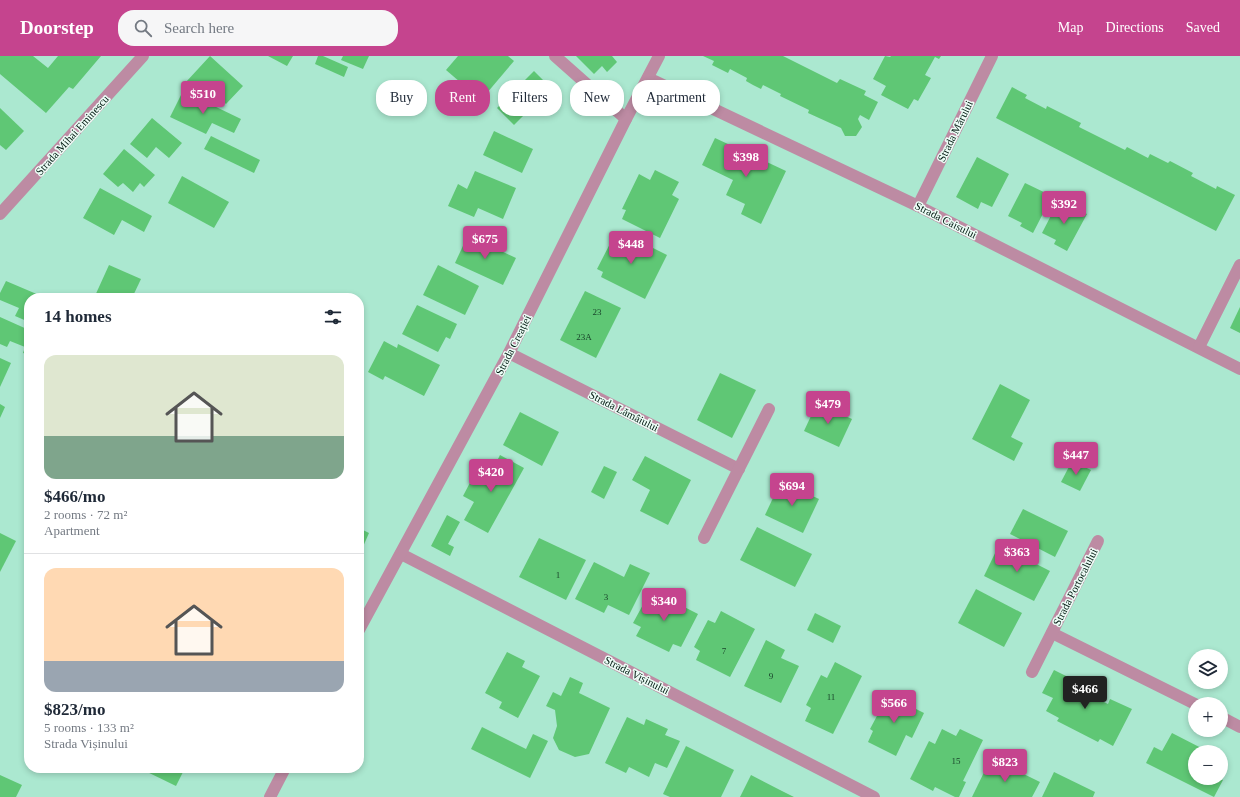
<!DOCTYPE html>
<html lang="en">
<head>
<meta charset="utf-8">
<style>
  :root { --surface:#fff; --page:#f6f6f7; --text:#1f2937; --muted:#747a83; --line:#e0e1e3; --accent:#c5448e }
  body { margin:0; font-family:"Times New Roman",serif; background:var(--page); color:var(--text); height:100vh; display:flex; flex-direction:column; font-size:15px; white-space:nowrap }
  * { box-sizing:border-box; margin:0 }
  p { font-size:13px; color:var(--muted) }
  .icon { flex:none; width:22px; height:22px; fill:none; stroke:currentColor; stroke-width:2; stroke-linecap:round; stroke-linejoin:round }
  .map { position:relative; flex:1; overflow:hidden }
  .drawer { position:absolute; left:24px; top:237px; width:340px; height:480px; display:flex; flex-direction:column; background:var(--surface); border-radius:16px; box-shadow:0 2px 6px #0003 }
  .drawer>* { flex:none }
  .hud { position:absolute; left:376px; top:24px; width:380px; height:36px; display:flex; gap:8px }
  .controls { position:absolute; left:1188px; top:593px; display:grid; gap:8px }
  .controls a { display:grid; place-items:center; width:40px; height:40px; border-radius:50%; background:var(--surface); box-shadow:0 2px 6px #0003; font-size:20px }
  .price { position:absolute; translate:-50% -34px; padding:0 9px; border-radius:4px; background:var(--accent); color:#fff; font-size:13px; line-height:26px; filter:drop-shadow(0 1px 2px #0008) }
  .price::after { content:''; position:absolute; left:50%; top:24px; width:12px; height:9px; margin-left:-6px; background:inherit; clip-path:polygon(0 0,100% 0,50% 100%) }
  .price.current { background:#222; color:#fff }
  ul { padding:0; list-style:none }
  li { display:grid; align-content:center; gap:8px; height:212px; padding:0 20px }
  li+li { border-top:1px solid var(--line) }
  li span { display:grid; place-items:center; height:124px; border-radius:12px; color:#555 }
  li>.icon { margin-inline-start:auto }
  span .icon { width:72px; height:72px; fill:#fffc; stroke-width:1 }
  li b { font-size:17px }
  h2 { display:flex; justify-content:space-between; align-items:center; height:48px; padding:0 20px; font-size:17px }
  .chip { padding:0 14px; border-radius:16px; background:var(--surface); box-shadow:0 2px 6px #0003; font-size:14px; line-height:36px }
  .chip.current { background:var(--accent); color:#fff }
  header { display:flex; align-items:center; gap:24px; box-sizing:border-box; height:56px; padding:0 20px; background:var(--accent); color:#fff }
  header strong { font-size:19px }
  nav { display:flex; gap:22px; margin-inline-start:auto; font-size:14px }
  .search { width:280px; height:36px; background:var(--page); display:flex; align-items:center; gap:10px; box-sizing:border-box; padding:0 14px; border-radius:16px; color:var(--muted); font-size:15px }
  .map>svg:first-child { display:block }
  .building { fill:#5fc775 }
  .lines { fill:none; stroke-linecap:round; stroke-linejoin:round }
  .service { stroke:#bd8ba3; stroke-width:12 }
  .minor { stroke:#bd8ba3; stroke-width:12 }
  .tertiary { stroke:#bd8ba3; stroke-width:12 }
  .labels { text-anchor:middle; stroke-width:3; stroke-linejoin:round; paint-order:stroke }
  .number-label { font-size:9px; fill:#19442a }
  .street-label { font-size:11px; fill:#021911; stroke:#edfef7 }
</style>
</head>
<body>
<header>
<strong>Doorstep</strong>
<div class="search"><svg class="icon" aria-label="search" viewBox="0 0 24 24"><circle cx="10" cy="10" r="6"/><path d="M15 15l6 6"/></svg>Search here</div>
<nav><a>Map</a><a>Directions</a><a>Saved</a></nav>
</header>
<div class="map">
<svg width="1240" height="741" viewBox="0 0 1240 741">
  <rect width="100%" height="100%" fill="#abe8d0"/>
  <g class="building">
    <polygon points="0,0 33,0 48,12 58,0 101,0 73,33 69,31 46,57 0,18"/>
    <polygon points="210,0 243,30 226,48 211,34 204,42 186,26"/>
    <polygon points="268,0 293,0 287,10"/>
    <polygon points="318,0 323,0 348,11 344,21 315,8"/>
    <polygon points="343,0 369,0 363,13 341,4"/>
    <polygon points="458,0 508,0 514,5 481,44 446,14"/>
    <polygon points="576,0 612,0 617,6 607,16 602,10 594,18"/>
    <polygon points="703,0 783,0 837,27 840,23 866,35 864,39 878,46 869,64 860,59 858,63 862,71 856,80 845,80 841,72 808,57 809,54 780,40 781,38 763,29 761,33 753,29 746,25 747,22 730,13 728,17 712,9 714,5"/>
    <polygon points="885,0 890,1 891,0 941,0 939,3 935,1 925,19 931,22 918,45 914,43 908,53 881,39 886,30 873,23"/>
    <polygon points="534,15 551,32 514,69 497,52"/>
    <polygon points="1012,31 1027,39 1025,42 1046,53 1047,50 1081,67 1079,71 1125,94 1127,91 1148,102 1150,98 1168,107 1170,105 1193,117 1191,120 1216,133 1217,130 1235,139 1216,175 996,62"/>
    <polygon points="183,35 241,63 234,77 212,67 206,78 170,61"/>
    <polygon points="0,52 24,75 6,94 0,89"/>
    <polygon points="152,62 182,87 169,102 156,91 147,102 130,88"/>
    <polygon points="494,75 533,93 522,117 483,99"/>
    <polygon points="211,80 260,104 254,117 204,93"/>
    <polygon points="715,82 786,115 761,168 741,158 745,148 726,139 733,124 702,109"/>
    <polygon points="124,93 155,119 144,131 140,127 133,136 123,127 118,131 103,118"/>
    <polygon points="977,101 1009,118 992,151 981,146 978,153 956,141"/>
    <polygon points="655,114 679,126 672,139 679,143 660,182 622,163 626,154 622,153 639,118 650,124"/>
    <polygon points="475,115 516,132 503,163 478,152 474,161 448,150 458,128 467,133"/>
    <polygon points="182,120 229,146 214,172 168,147"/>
    <polygon points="1025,127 1052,140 1033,177 1020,170 1022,167 1008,160"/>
    <polygon points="100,132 152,160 144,176 122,164 114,179 83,162"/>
    <polygon points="1059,144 1087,158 1067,195 1054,188 1056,184 1042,177"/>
    <polygon points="623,177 667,199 645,243 601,221 603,216 597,213 615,178 621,182"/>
    <polygon points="468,179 516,202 503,229 455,207"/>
    <polygon points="109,209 141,223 132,242 94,242"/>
    <polygon points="438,209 479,230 465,259 423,239"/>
    <polygon points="6,225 46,242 29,242 29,266 15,260 19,252 0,244 0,237"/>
    <polygon points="585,235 621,252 596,302 560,284"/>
    <polygon points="417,249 457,268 450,283 446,281 438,296 402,278"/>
    <polygon points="1240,251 1240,277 1230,272"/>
    <polygon points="0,261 29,274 29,299 23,297 25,291 10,285 7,291 0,288"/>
    <polygon points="384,285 397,292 398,288 440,309 424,340 385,320 383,324 368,316"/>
    <polygon points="0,302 11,307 0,331"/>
    <polygon points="720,317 756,334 732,382 697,364"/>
    <polygon points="1000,328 1030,344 1011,381 1023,387 1014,405 972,383"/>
    <polygon points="817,347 852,363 839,391 804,375"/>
    <polygon points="0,348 5,351 0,362"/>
    <polygon points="520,356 559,376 542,410 503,389"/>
    <polygon points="500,399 524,412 488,477 464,464 474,446 463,440 474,419 481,422 487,410 493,413"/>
    <polygon points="645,400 691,424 668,469 640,455 650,434 632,424"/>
    <polygon points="1072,405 1091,414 1080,435 1061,426"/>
    <polygon points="604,410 617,416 604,443 591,436"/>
    <polygon points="781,425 819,443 803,477 765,459"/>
    <polygon points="1023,453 1068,475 1055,501 1010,478"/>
    <polygon points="447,459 460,466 448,488 454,491 450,500 431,490"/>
    <polygon points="757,471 812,498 795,531 740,504"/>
    <polygon points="359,472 369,477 359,500"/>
    <polygon points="0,477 16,485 0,516"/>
    <polygon points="539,482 586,504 566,544 519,521"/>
    <polygon points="999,489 1050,515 1034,545 984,520"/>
    <polygon points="594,506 624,521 630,508 650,517 629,559 608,549 604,557 575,543"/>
    <polygon points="976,533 1022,557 1004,591 958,567"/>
    <polygon points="651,534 698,558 681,591 673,588 669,596 636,580 641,571 633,567"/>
    <polygon points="721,555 755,573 730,621 696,604 700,595 694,591 708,564 715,567"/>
    <polygon points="815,557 841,570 833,587 807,574"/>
    <polygon points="766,584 785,594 781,602 799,610 781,647 744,630"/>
    <polygon points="507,596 525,605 522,611 540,620 518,662 499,652 502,646 485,637"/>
    <polygon points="835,606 862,620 833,678 805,665 811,652 806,649 821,619 827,622"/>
    <polygon points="1054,614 1086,630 1083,636 1108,648 1110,643 1132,653 1113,690 1100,683 1098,686 1057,665 1059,662 1046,655 1053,642 1042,637"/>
    <polygon points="570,621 583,627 579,637 610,652 589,698 575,701 559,694 553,682 557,670 555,654 546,650 553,636 561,640"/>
    <polygon points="884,637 924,657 912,682 906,679 896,700 868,686 873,675 870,673 878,658 874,656"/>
    <polygon points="627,661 644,669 646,663 668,673 665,679 680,685 667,712 655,707 649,721 629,711 626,717 605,707"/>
    <polygon points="482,671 526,693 533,678 548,685 530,722 471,693"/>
    <polygon points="942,673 956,680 960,673 983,684 963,725 966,726 959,741 955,741 935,731 933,735 910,723 929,685 935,688"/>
    <polygon points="1172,677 1209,696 1195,696 1195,722 1219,722 1223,724 1214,741 1146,707 1154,691 1162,695"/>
    <polygon points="686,690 734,714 721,741 670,741 663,738"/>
    <polygon points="991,702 1040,726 1032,741 972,741"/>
    <polygon points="139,712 185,712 176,730"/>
    <polygon points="225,712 238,712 236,717"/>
    <polygon points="1054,716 1095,736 1093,741 1042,741"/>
    <polygon points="0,719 22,729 16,741 0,741"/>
    <polygon points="751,719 780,734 794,741 740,741"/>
  </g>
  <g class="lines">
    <g class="service">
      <polyline points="509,297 739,413"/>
      <polyline points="704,482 769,353"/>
      <polyline points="1052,577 1195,648"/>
      <polyline points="1032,616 1098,485"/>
      <polyline points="1221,661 1240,671"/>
    </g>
    <g class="minor">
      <polyline points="555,0 626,63"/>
      <polyline points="648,22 918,150 1240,313"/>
      <polyline points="918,150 992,0"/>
      <polyline points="1199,291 1240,209"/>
      <polyline points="401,498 874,741"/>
      <polyline points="359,574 509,297 626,63 659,0"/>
      <polyline points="270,741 285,712"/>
    </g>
    <polyline class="tertiary" points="0,158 143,0"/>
  </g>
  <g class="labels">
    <g class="number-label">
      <text x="597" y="259">23</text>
      <text x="584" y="284">23A</text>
      <text x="558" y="522">1</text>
      <text x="606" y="544">3</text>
      <text x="724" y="598">7</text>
      <text x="771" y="623">9</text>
      <text x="831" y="644">11</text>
      <text x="956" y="708">15</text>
    </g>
    <g class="street-label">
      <text transform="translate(955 75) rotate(-64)" y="4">Strada Mărului</text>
      <text transform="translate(72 79) rotate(-48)" y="4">Strada Mihai Eminescu</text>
      <text transform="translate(946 164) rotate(27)" y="4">Strada Caisului</text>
      <text transform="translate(513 289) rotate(-63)" y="4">Strada Creației</text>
      <text transform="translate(624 355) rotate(27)" y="4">Strada Lămâiului</text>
      <text transform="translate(1075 531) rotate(-63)" y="4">Strada Portocalului</text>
      <text transform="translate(637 619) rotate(27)" y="4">Strada Vișinului</text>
    </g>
  </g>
</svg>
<div class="controls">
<a><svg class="icon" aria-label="layers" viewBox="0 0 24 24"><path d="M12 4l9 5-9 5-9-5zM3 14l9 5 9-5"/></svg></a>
<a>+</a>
<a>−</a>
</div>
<b class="price" style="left:203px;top:59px">$510</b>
<b class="price" style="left:746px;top:122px">$398</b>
<b class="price" style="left:1064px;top:169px">$392</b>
<b class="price" style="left:485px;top:204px">$675</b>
<b class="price" style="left:631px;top:209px">$448</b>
<b class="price" style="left:828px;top:369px">$479</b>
<b class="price" style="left:1076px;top:420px">$447</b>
<b class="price" style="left:491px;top:437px">$420</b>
<b class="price" style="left:792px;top:451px">$694</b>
<b class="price" style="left:1017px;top:517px">$363</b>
<b class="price" style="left:664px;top:566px">$340</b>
<b class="price current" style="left:1085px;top:654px">$466</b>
<b class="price" style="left:894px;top:668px">$566</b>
<b class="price" style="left:1005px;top:727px">$823</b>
<div class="hud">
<a class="chip">Buy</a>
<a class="chip current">Rent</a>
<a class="chip">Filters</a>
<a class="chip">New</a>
<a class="chip">Apartment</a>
</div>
<section class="drawer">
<h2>14 homes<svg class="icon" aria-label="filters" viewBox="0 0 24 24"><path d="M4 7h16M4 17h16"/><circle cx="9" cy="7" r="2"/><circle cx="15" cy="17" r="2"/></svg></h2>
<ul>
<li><span style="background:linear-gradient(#dfe7d0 65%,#7fa58c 0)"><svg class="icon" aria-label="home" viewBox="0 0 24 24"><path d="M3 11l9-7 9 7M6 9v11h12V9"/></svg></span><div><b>$466/mo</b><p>2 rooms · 72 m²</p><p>Apartment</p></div></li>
<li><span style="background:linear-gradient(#ffd9b3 75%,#9aa5b1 0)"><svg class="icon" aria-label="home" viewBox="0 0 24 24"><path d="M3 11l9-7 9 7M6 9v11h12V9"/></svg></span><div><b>$823/mo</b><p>5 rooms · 133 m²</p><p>Strada Vișinului</p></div></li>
</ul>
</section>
</div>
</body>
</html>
